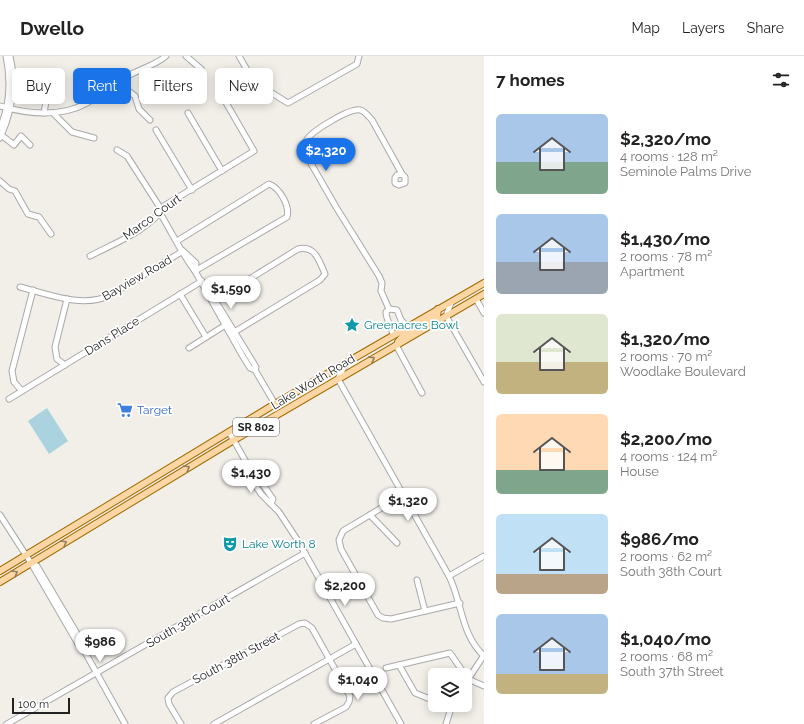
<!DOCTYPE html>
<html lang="en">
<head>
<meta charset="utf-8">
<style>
  :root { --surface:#fff; --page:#f2f2f2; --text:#222; --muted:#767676; --line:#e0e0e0; --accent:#1a73e8 }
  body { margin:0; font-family:Raleway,sans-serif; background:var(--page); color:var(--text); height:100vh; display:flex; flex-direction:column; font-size:15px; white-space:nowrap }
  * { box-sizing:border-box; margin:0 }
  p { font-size:13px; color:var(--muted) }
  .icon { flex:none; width:22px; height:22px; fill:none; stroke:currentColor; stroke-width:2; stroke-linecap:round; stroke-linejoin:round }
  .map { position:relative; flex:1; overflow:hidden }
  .sheet { display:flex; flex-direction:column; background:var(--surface); width:320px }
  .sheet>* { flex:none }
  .banner { position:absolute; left:12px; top:12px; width:380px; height:36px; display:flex; gap:8px }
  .tools { position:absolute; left:428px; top:612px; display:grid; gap:8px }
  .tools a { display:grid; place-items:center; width:44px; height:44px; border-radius:6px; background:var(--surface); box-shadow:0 2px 10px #0003; font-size:20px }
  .scale { position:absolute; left:12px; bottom:10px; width:58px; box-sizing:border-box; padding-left:4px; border:2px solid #222; border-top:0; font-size:11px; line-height:14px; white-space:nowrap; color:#222; -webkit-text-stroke:3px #fff; paint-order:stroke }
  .price { position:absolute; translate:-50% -34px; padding:0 9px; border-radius:14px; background:#fff; color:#222; font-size:13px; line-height:26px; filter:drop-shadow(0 1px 2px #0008) }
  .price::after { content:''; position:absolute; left:50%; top:24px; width:12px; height:9px; margin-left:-6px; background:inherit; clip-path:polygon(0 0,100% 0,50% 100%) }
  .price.current { background:var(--accent); color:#fff }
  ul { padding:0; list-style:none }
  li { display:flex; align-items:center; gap:12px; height:100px; padding:0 12px }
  li span { display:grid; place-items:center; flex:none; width:112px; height:80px; border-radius:6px; color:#555 }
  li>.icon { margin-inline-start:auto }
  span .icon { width:48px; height:48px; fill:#fffc; stroke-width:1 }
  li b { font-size:17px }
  h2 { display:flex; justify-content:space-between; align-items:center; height:48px; padding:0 12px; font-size:17px }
  .chip { padding:0 14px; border-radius:6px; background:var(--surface); box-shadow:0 2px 10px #0003; font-size:14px; line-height:36px }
  .chip.current { background:var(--accent); color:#fff }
  header { display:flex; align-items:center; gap:24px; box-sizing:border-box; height:56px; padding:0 20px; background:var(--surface); border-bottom:1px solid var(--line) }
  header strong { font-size:19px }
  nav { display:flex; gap:22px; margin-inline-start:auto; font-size:14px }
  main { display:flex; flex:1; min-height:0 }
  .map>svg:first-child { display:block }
  .water { fill:#aad3df }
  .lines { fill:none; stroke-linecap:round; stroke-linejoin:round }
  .minor-casing { stroke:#a9a9a9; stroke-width:7 }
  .major-casing { stroke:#a06b00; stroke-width:8 }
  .minor { stroke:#fff; stroke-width:5 }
  .major { stroke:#fcd6a4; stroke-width:6 }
  .oneway { stroke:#8f7c63 }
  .labels { text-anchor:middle; stroke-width:3.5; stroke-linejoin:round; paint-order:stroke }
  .shield { fill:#fff; stroke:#646464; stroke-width:1 }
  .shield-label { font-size:11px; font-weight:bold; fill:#222 }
  .street-label { font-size:12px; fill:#222; stroke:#fff }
  .culture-label { font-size:12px; fill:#0d838f; stroke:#fff; text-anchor:start }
  .shop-label { font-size:12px; fill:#366cbe; stroke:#fff; text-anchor:start }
</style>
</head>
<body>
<header>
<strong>Dwello</strong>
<nav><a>Map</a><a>Layers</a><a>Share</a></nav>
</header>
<main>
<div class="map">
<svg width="484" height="668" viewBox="0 0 484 668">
  <rect width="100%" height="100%" fill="#f2efe9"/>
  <polygon class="water" points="47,352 68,385 49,398 28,365"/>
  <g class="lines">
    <defs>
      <g id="minor">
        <polyline points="186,0 201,13"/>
        <polyline points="239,0 254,26 288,47 357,8 359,0"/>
        <polyline points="117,26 135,40 139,53 150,64"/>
        <path d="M0,50c28,8 60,12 87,-3 14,-8 26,-19 41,-27 12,-7 28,-11 38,-20"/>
        <polyline points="44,57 48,34"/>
        <polyline points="53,57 72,76 94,82"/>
        <polyline points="188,57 222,115"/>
        <path d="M0,72c10,-23 11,-48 6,-72"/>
        <polyline points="156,74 192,134"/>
        <polyline points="0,78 14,89 21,80 30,89"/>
        <path d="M0,82c12,-26 17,-53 10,-82"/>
        <path d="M117,94l10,6 32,50 1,7c11,18 23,43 35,58l47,84 8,13 5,2 20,34"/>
        <polyline points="0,125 9,133 15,135 28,158 39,161 51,178"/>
        <path d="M177,185l92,-57c11,4 21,22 18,33l-92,54"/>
        <polyline points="183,195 196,207 195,215"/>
        <path d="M90,200c23,-12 62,-27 74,-50l90,-55 -33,-57"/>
        <path d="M20,231c28,7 61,21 89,9l74,-45"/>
        <polyline points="180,238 206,281"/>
        <polyline points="476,243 484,257"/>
        <path d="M214,245l84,-52c17,-4 21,11 27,25l-5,6 -89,54"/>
        <polyline points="214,245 218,249 256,311 255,314"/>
        <polyline points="451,247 446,260 484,326"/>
        <path d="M389,253l-8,-18 1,-8 -3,-7 -43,-69 -31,-54c0,-4 -1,-8 1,-12 5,-10 44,-33 54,-31 5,1 9,7 12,10l30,54 3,3v6l-6,2 -4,-2v-5l2,-3 5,-1"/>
        <path d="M393,279c-1,-8 -7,-15 -7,-23l3,-3 8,1 4,10 6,6"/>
        <polyline points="396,289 422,337"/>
        <polyline points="189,292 227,268"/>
        <polyline points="65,309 57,303 55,291 67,243"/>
        <path d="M345,309l-7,14 111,197c13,26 12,59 35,80"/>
        <polyline points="22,335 14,326 12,315 33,234"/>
        <polyline points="9,343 202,225"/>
        <polyline points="229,376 250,413 257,420 273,443 271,448"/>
        <polyline points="252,416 254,427 261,438 279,456 298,485 401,668"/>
        <polyline points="403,439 343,475 339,484 341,493 378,559 383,562 391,563 460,547"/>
        <polyline points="0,459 31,507 78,588 81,589 125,668"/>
        <polyline points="370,459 397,487"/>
        <polyline points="31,507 37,510 82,586 81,589"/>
        <polyline points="449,520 484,500"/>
        <polyline points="417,524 425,555"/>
        <polyline points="399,609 415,637 435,645"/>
        <polyline points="386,612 450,597 468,623 484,630"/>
        <polyline points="465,628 484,599"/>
        <polyline points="7,668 305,497"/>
        <polyline points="181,668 169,648 168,642 173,636 299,568 305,567 312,572 350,640 349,646 346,651 314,668"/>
        <polyline points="214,668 356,588"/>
        <polyline points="446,668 452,649"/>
      </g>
      <g id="major">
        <polyline points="398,286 403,280 437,260 438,253"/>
        <polyline points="0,515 275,348 484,227"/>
        <polyline points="0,526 234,384 484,238"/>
      </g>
    </defs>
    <use href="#minor" class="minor-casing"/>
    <use href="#major" class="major-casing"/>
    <use href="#minor" class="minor"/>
    <use href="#major" class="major"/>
  </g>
  <defs><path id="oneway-chevron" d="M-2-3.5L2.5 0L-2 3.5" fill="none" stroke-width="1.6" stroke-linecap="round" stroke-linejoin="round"/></defs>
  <g class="oneway">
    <use href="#oneway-chevron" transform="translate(372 303) rotate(-30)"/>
    <use href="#oneway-chevron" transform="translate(187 412) rotate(-31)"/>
    <use href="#oneway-chevron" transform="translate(64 487) rotate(-31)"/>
    <use href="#oneway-chevron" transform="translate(15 517) rotate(-31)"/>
  </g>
  <defs>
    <symbol id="sight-bare" viewBox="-9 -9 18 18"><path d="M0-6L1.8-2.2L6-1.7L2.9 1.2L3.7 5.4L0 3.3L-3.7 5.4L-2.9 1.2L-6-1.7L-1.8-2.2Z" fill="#0f9aa8" stroke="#fff" stroke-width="2.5" paint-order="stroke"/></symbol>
    <symbol id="supermarket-bare" viewBox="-9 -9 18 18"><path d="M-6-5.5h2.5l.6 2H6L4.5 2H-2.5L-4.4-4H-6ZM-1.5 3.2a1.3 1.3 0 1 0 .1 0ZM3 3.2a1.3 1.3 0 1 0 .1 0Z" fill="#3f7fe0" stroke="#fff" stroke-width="2.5" paint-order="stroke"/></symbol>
    <symbol id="theatre-bare" viewBox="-9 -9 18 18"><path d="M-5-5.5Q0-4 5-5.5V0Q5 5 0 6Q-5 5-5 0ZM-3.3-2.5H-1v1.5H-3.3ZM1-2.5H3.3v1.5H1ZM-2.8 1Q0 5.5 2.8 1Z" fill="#0f9aa8" stroke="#fff" stroke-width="2.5" paint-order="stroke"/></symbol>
  </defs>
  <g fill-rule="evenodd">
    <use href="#sight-bare" x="341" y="258" width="22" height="22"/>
    <use href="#supermarket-bare" x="114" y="343" width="22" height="22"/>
    <use href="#theatre-bare" x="219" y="477" width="22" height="22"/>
  </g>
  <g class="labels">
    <rect class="shield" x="233" y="362" width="46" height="18" rx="3"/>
    <g class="shield-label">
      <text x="256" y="375">SR 802</text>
    </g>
    <g class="street-label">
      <text transform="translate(152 161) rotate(-36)" y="4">Marco Court</text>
      <text transform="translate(137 222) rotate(-30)" y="4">Bayview Road</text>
      <text transform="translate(112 280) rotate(-32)" y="4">Dans Place</text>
      <text transform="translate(313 326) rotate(-31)" y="4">Lake Worth Road</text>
      <text transform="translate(188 565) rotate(-30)" y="4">South 38th Court</text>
      <text transform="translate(236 602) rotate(-28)" y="4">South 38th Street</text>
    </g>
    <g class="culture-label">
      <text x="364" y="273">Greenacres Bowl</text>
      <text x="242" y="492">Lake Worth 8</text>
    </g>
    <g class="shop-label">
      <text x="137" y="358">Target</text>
    </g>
  </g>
</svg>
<div class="tools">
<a><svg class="icon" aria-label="layers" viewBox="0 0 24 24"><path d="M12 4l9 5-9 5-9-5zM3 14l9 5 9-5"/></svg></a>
</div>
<div class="scale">100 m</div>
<b class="price current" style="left:326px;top:116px">$2,320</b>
<b class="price" style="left:231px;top:254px">$1,590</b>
<b class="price" style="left:251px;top:438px">$1,430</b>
<b class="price" style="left:408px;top:466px">$1,320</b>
<b class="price" style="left:345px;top:551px">$2,200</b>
<b class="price" style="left:100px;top:607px">$986</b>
<b class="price" style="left:358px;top:645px">$1,040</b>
<div class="banner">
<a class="chip">Buy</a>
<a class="chip current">Rent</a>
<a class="chip">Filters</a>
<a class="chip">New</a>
</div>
</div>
<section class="sheet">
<h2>7 homes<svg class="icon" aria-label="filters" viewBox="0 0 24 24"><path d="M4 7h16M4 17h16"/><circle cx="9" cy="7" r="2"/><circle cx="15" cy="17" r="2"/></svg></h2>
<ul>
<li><span style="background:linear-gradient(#a9c7e8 60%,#7fa58c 0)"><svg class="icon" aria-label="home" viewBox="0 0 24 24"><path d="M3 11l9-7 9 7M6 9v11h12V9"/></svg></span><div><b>$2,320/mo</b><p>4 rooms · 128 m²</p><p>Seminole Palms Drive</p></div></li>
<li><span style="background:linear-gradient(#a9c7e8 60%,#9aa5b1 0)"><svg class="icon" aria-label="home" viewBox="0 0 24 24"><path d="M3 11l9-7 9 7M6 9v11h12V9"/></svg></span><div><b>$1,430/mo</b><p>2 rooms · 78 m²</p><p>Apartment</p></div></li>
<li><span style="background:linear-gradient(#dfe7d0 60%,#c2b280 0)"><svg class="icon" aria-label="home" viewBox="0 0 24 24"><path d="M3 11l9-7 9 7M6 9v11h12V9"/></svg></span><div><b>$1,320/mo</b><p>2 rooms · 70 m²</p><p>Woodlake Boulevard</p></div></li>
<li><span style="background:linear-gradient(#ffd9b3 70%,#7fa58c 0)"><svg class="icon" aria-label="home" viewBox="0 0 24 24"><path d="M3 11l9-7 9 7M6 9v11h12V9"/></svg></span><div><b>$2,200/mo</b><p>4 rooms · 124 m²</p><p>House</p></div></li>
<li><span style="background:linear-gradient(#bfe0f5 75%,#b9a48a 0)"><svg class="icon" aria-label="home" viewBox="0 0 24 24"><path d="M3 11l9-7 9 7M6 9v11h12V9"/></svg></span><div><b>$986/mo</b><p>2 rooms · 62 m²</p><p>South 38th Court</p></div></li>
<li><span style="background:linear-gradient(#a9c7e8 75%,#c2b280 0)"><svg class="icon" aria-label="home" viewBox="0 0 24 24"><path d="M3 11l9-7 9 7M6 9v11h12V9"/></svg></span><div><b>$1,040/mo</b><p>2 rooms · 68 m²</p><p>South 37th Street</p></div></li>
</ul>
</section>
</main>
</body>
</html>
